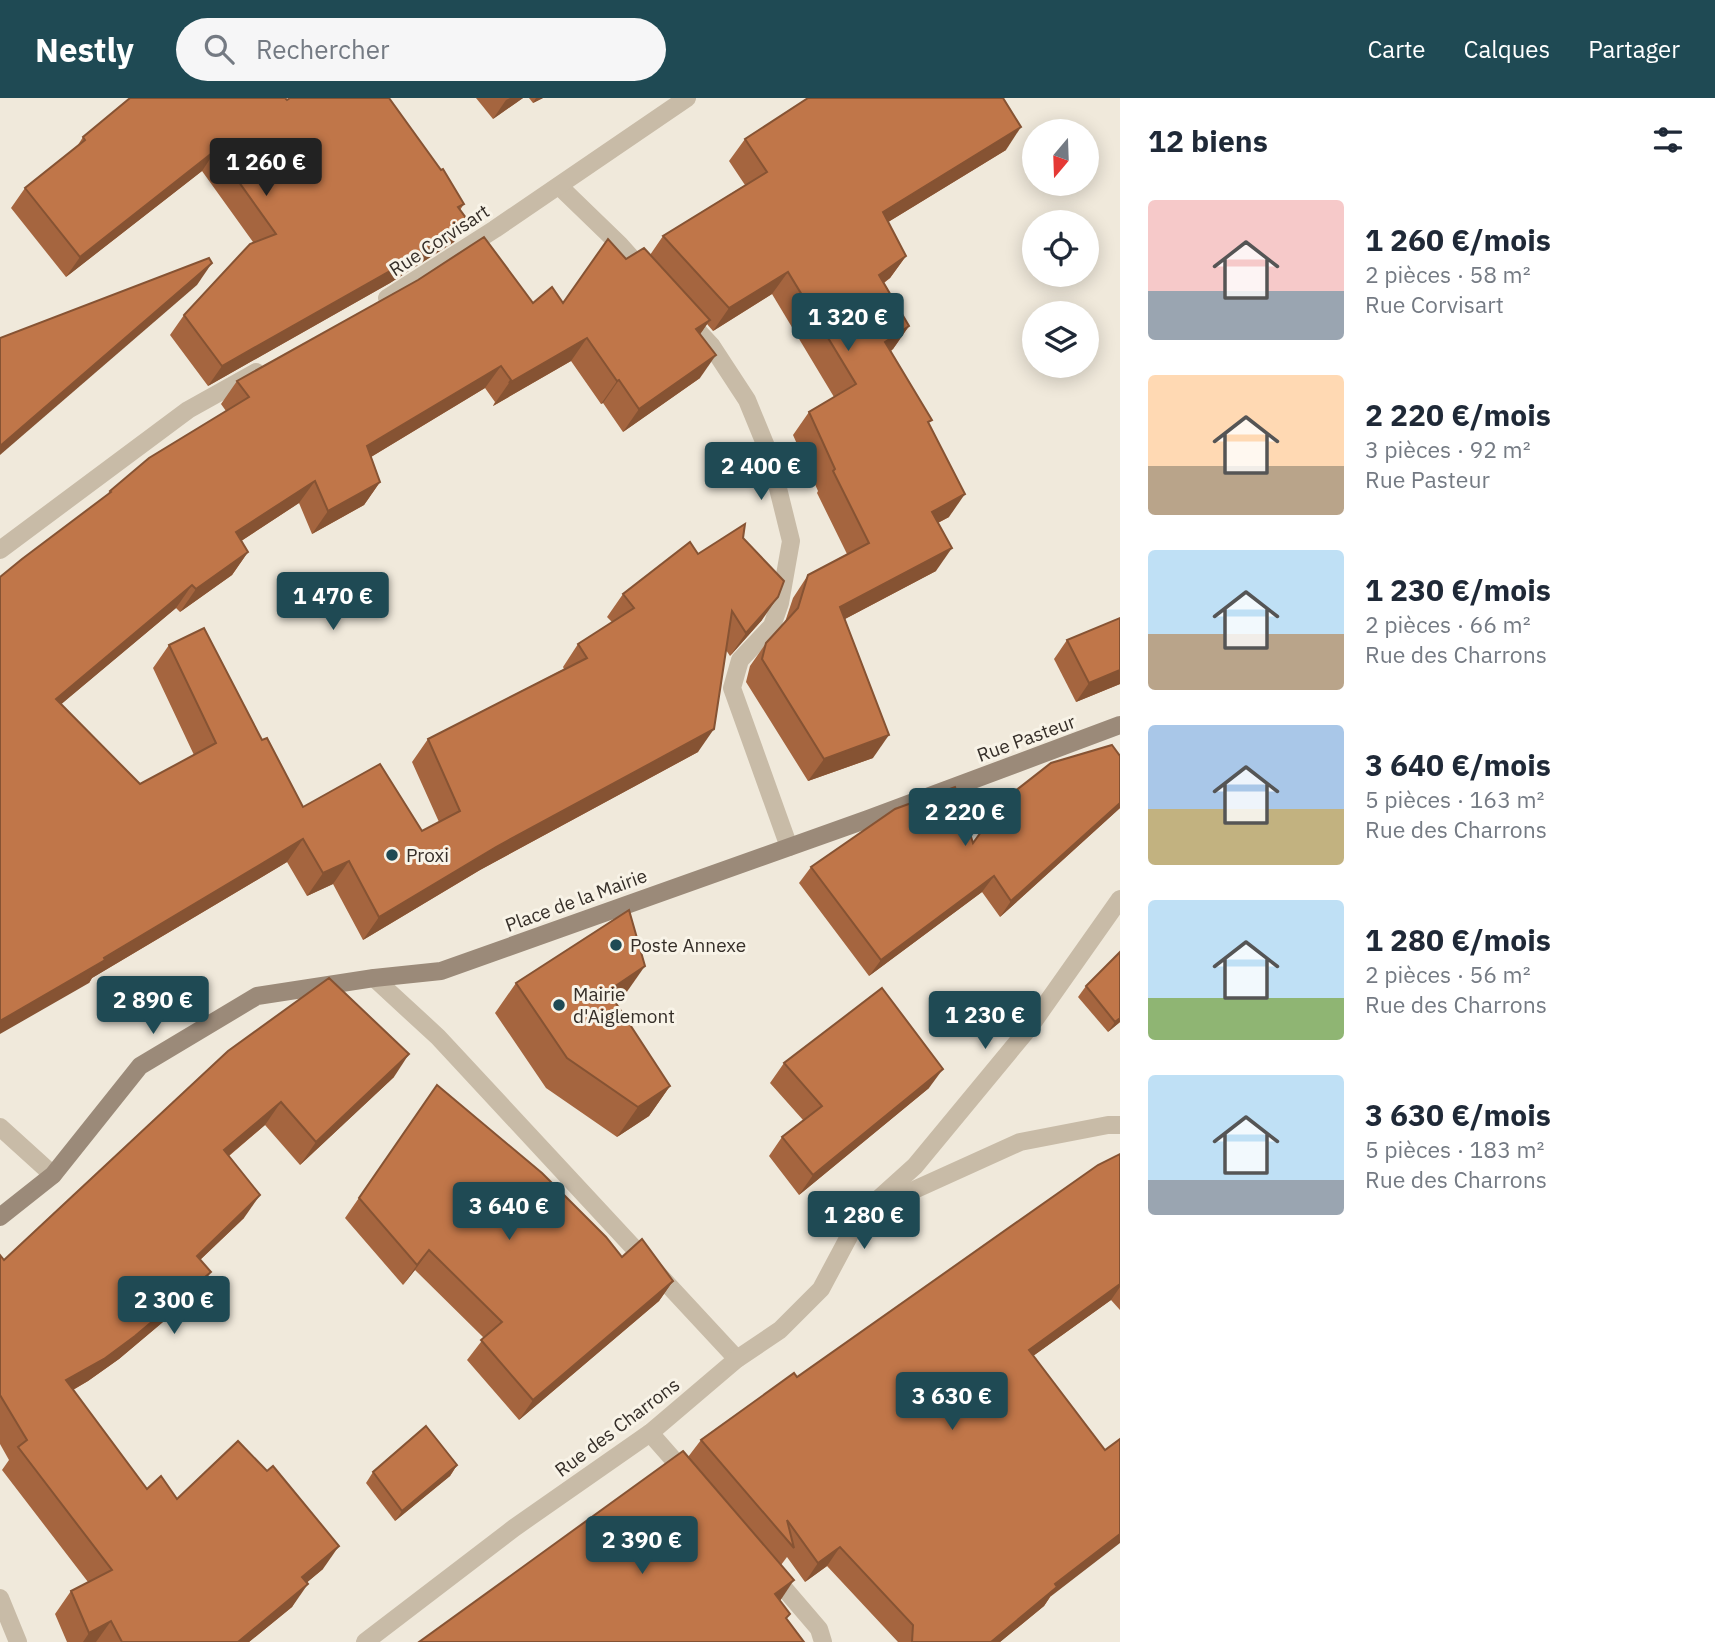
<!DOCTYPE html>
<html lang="fr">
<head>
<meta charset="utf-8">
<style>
  :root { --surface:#fff; --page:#f6f6f7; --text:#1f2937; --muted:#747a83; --accent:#1f4a54 }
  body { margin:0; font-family:"IBM Plex Sans",sans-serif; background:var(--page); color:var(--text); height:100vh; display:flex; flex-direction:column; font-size:26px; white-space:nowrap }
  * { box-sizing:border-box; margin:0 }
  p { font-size:23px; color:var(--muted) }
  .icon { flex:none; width:38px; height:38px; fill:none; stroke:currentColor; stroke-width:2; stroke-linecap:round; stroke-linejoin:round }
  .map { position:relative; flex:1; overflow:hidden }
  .side { display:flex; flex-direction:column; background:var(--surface); width:595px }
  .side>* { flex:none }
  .needle { width:46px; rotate:199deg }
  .tools { position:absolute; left:1022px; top:21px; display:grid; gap:14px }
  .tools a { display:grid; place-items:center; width:77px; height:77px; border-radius:50%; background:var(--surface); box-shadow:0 4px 18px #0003; font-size:35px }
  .price { position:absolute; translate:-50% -60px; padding:0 16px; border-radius:7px; background:var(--accent); color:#fff; font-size:23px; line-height:46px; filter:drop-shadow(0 2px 4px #0008) }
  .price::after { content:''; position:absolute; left:50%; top:42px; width:21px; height:16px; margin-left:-10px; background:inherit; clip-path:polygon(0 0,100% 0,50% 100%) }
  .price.active { background:#222; color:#fff }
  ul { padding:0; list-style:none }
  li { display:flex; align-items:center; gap:21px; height:175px; padding:0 28px }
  li span { display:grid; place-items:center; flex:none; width:196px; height:140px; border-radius:7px; color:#555 }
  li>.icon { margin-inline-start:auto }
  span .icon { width:84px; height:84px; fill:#fffc; stroke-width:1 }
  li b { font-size:30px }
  h2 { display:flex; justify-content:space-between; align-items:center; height:84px; padding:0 28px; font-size:30px }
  header { display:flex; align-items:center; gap:42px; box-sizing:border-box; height:98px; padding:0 35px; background:var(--accent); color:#fff }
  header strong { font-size:33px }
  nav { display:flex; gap:38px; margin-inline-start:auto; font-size:24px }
  .search { width:490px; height:63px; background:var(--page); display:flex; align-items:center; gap:18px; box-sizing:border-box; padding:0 24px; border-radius:38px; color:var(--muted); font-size:26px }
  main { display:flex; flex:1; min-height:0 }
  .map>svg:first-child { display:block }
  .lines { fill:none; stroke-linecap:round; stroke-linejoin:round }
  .street { stroke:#c8bba7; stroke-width:18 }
  .secondary { stroke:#9b8a79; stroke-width:18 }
  .wall { fill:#a5653f }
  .shaded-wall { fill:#865333 }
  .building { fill:#c07649; stroke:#865333; stroke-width:2 }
  .poi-dot { fill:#1f4a54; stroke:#f8f3e7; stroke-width:2.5 }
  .labels { text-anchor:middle; stroke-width:6; stroke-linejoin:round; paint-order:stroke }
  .street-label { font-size:19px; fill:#352e28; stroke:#f8f3e7 }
  .poi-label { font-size:19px; fill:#352e28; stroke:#f8f3e7; text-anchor:start }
</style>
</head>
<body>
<header>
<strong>Nestly</strong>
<div class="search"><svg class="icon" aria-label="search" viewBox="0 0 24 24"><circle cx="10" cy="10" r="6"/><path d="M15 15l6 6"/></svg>Rechercher</div>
<nav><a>Carte</a><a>Calques</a><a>Partager</a></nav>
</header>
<main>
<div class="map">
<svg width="1120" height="1544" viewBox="0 0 1120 1544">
  <rect width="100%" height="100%" fill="#f0e9db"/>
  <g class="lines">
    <g class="street">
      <polyline points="559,88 620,147 645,175"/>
      <polyline points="387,200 495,131 687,0"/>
      <polyline points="685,219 711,247 747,302 770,358 791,443 780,505 772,528 740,562 732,590 789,749"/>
      <polyline points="0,452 188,312 256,274"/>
      <polyline points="374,880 438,939 737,1261"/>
      <polyline points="0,1029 53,1077"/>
      <polyline points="874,1105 915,1068 1029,930 1120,801"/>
      <polyline points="650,1335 687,1377"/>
      <polyline points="771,1475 819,1531 823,1544"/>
      <polyline points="0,1500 18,1544"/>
      <polyline points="365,1544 514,1430 650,1335 737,1261 780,1232 821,1191 861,1116 1020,1044 1108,1027 1120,1027"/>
    </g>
    <polyline class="secondary" points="0,1119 53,1077 140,968 257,898 374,880 441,873 868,721 1120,627"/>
  </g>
  <g class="wall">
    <polygon points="476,0 523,0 493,21"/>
    <polygon points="529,0 543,0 533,5"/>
    <polygon points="287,2 464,106 460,112 469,124 454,144 390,185 208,288 170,237 184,217 253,144 202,73 66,179 11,110 25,90 76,50 83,39"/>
    <polygon points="745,41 1006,52 888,124 906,158 890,180 884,185 909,228 893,251 891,253 929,326 949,419 938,425 936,473 845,521 873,660 808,683 746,584 750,568 766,545 785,524 793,500 808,477 847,456 817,395 818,393 793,337 809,314 834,299 772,196 713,233 707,226 700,236 700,280 623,334 603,305 601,306 571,263 493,308 495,304 485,290 371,359 380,384 364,407 312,436 299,405 241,443 248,454 232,477 180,514 176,510 61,606 140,686 194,657 153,570 169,547 262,642 303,709 422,733 439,724 412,664 428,641 564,571 563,569 578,546 612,524 607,519 623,496 698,456 743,440 762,522 730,558 726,552 698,654 480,772 363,842 333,786 307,798 287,764 92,880 89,885 22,461 107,397 110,393 226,313 221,306 237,283 533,205 563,205 626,161 650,157 663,138 745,87 729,63"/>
    <polygon points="1120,520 1120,586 1076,604 1054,561 1067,542"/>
    <polygon points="1120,658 1120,710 1000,819 982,794 869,878 799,785 811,769 973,745"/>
    <polygon points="1120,854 1120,924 1108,934 1078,899 1086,888"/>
    <polygon points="516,885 624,898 615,904 670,988 649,1018 617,1039 546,990 495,915"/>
    <polygon points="228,953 394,979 300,1067 265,1027 229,1058 244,1120 200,1162 195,1197 119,1261 88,1283 73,1292 147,1391 177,1401 323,1471 306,1485 292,1509 249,1544 67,1544 55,1516 71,1493 88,1484 2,1372 9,1362 0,1346 0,1157 4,1162"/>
    <polygon points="784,965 929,990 799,1097 769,1058 782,1039 803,1022 770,985"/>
    <polygon points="437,987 622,1159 673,1183 659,1203 519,1322 467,1262 484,1240 415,1172 403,1187 345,1120"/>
    <polygon points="1120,1056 1120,1212 1111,1202 1033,1258 1050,1499 1044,1508 1000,1544 898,1544 827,1468 805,1484 787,1459 781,1467 780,1503 787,1521 419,1544 688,1359 701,1342 797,1279"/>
    <polygon points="457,1367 450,1378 395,1423 366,1385 373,1374"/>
  </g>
  <g class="shaded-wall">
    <polygon points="510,0 523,0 493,21 506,2"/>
    <polygon points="536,0 543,0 533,5"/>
    <polygon points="1021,29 1006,52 867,137 883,114"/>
    <polygon points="216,52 202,73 66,179 80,159"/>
    <polygon points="469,124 454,144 390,185 208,288 222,268"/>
    <polygon points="906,158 890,180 863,199 879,177"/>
    <polygon points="212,165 197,187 0,357 0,348"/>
    <polygon points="788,174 772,196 713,233 729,210"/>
    <polygon points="710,222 694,245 696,231"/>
    <polygon points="909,228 893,251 869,267 885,244"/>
    <polygon points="587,240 571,263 493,308 509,285"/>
    <polygon points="716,257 700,280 623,334 639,311"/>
    <polygon points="501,268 485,290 351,371 367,348"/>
    <polygon points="619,282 603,305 601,306 617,283"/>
    <polygon points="315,383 299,405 220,457 236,434"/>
    <polygon points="380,384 364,407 312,436 328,413"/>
    <polygon points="965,396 949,419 916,436 932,414"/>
    <polygon points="952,450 936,473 824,532 840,509"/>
    <polygon points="248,454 232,477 180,514 196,491"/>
    <polygon points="192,487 176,510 40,624 56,601"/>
    <polygon points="778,499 762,522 730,558 746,535"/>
    <polygon points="1120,572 1120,586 1076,604 1089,585"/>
    <polygon points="714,631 698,654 480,772 363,842 379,819 496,749"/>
    <polygon points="889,637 873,660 808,683 824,661"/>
    <polygon points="1120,705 1120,710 1000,819 1011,803"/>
    <polygon points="303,741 287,764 92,880 89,885 0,936 0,923"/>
    <polygon points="349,763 333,786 307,798 323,775"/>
    <polygon points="994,778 982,794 869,878 881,862"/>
    <polygon points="645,868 624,898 587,923 608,893"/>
    <polygon points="1120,920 1120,924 1108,934 1115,924"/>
    <polygon points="409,956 394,979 300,1067 316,1044"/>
    <polygon points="943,971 929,990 799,1097 813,1077"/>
    <polygon points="670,988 649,1018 617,1039 638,1009"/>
    <polygon points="281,1004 265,1027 208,1075 224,1052"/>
    <polygon points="260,1097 244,1120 181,1180 197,1158"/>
    <polygon points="429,1152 415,1172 403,1187 417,1167"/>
    <polygon points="211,1174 195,1197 119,1261 88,1283 50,1305 66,1282"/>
    <polygon points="673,1183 659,1203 519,1322 533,1302"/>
    <polygon points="1120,1186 1120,1189 1111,1202 1015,1271 1029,1252"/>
    <polygon points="457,1367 450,1378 395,1423 402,1413"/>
    <polygon points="1120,1436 1120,1445 1050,1499 1044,1508 1000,1544 991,1544 1055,1486"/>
    <polygon points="339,1448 323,1471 286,1502 302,1479"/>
    <polygon points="840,1449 827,1468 805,1484 818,1465"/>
    <polygon points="794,1482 780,1503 775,1496"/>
    <polygon points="308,1486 292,1509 249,1544 238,1544"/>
    <polygon points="111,1523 96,1544 83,1544 89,1535"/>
  </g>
  <g class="building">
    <polygon points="130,0 285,0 287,2 290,0 389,0 441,72 443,71 464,106 458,109 469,124 404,165 222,268 184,217 250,146 276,136 216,52 80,159 25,90 85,42 83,39"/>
    <polygon points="808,0 1003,0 1021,29 883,114 906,158 879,177 909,228 885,244 932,322 928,324 965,396 932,414 952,450 840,509 889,637 824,661 762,561 766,545 798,510 808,477 869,445 833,373 835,371 809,314 856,286 788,174 729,210 663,138 767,74 745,41"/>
    <polygon points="484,139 533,205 552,189 563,205 608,141 626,161 644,150 710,222 696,231 716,257 639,311 619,282 617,283 587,240 509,285 511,282 501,268 367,348 380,384 328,413 315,383 236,434 248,454 196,491 192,487 56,601 140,686 216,645 169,547 204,530 262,642 267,640 303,709 380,666 422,733 460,713 428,641 587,560 578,546 634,510 623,496 690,444 698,456 745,426 743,440 784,483 778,499 746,535 732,513 714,631 496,749 379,819 349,763 323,775 303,741 104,860 105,862 0,923 0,479 22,461 111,394 110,393 149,360 249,299 237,283 418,182"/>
    <polygon points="209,160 212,165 0,348 0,240"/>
    <polygon points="1120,520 1120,572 1089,585 1067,542"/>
    <polygon points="1112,647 1120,658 1120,705 1011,803 994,778 881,862 811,769 895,711 955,689 973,745 1005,701 1051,665"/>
    <polygon points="629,812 645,868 608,893 670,988 638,1009 567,960 516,885"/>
    <polygon points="1120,854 1120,920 1115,924 1086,888"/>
    <polygon points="329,880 409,956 316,1044 281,1004 224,1052 260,1097 197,1158 211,1174 135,1238 104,1261 66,1282 147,1391 161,1378 177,1401 238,1343 267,1373 273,1368 339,1448 302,1479 308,1486 238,1544 122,1544 111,1523 89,1535 71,1493 112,1472 18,1349 27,1342 0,1297 0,1157 4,1162 228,953"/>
    <polygon points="882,890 943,971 813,1077 782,1039 822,1008 784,965"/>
    <polygon points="437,987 542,1075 606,1139 622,1159 642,1141 673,1183 533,1302 481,1242 502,1224 429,1152 417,1167 359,1100"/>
    <polygon points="1120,1056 1120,1186 1029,1252 1105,1352 1120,1341 1120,1436 1055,1486 1057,1489 991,1544 912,1544 913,1527 840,1449 818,1465 787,1422 794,1450 701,1342 794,1275 797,1279 1098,1067"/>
    <polygon points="426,1328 457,1367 402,1413 373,1374"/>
    <polygon points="683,1353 794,1482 775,1496 790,1516 786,1520 804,1544 419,1544"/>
  </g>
  <g class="poi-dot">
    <circle cx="392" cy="757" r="7"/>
    <circle cx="616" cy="847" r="7"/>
    <circle cx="559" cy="907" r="7"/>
  </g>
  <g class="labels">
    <g class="street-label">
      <text transform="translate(439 142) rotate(-33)" y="7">Rue Corvisart</text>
      <text transform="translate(1026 640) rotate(-20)" y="7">Rue Pasteur</text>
      <text transform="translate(576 802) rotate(-20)" y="7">Place de la Mairie</text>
      <text transform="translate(617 1329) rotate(-37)" y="7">Rue des Charrons</text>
    </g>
    <g class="poi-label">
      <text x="406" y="764">Proxi</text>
      <text x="630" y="854">Poste Annexe</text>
      <text x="573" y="903">Mairie<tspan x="573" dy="22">d'Aiglemont</tspan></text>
    </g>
  </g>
</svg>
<div class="tools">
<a><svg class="needle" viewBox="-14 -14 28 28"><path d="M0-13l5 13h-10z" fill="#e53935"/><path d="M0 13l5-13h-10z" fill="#747a83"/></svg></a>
<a><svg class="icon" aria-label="locate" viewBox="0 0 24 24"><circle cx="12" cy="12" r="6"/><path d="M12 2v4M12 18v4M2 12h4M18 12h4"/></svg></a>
<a><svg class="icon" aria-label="layers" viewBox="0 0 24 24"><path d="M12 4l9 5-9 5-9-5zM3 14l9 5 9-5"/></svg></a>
</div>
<b class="price active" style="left:266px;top:100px">1 260 €</b>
<b class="price" style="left:848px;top:255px">1 320 €</b>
<b class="price" style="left:761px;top:404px">2 400 €</b>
<b class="price" style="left:333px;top:534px">1 470 €</b>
<b class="price" style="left:965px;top:750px">2 220 €</b>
<b class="price" style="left:153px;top:938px">2 890 €</b>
<b class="price" style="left:985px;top:953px">1 230 €</b>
<b class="price" style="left:509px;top:1144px">3 640 €</b>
<b class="price" style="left:864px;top:1153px">1 280 €</b>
<b class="price" style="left:174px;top:1238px">2 300 €</b>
<b class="price" style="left:952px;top:1334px">3 630 €</b>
<b class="price" style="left:642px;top:1478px">2 390 €</b>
</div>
<section class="side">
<h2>12 biens<svg class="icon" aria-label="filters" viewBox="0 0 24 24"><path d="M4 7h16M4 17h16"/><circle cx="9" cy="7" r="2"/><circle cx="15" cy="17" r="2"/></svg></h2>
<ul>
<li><span style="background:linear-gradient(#f6c9c9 65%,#9aa5b1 0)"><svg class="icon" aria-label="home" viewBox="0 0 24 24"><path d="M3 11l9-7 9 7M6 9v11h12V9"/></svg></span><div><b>1 260 €/mois</b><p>2 pièces · 58 m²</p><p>Rue Corvisart</p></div></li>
<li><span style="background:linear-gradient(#ffd9b3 65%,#b9a48a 0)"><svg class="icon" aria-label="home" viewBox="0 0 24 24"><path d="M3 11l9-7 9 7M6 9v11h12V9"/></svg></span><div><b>2 220 €/mois</b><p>3 pièces · 92 m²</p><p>Rue Pasteur</p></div></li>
<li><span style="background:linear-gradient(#bfe0f5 60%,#b9a48a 0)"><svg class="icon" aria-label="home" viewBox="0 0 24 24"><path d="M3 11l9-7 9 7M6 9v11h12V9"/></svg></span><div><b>1 230 €/mois</b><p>2 pièces · 66 m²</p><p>Rue des Charrons</p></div></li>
<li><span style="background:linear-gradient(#a9c7e8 60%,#c2b280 0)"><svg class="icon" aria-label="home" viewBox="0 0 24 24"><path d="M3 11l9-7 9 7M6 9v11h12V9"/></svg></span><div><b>3 640 €/mois</b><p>5 pièces · 163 m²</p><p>Rue des Charrons</p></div></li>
<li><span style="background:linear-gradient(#bfe0f5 70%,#8fb573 0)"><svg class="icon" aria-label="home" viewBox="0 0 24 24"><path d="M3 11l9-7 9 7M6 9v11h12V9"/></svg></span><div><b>1 280 €/mois</b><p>2 pièces · 56 m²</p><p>Rue des Charrons</p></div></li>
<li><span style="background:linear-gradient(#bfe0f5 75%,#9aa5b1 0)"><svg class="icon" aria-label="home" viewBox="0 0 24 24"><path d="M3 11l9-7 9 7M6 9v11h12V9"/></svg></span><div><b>3 630 €/mois</b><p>5 pièces · 183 m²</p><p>Rue des Charrons</p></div></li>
</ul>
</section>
</main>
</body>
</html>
